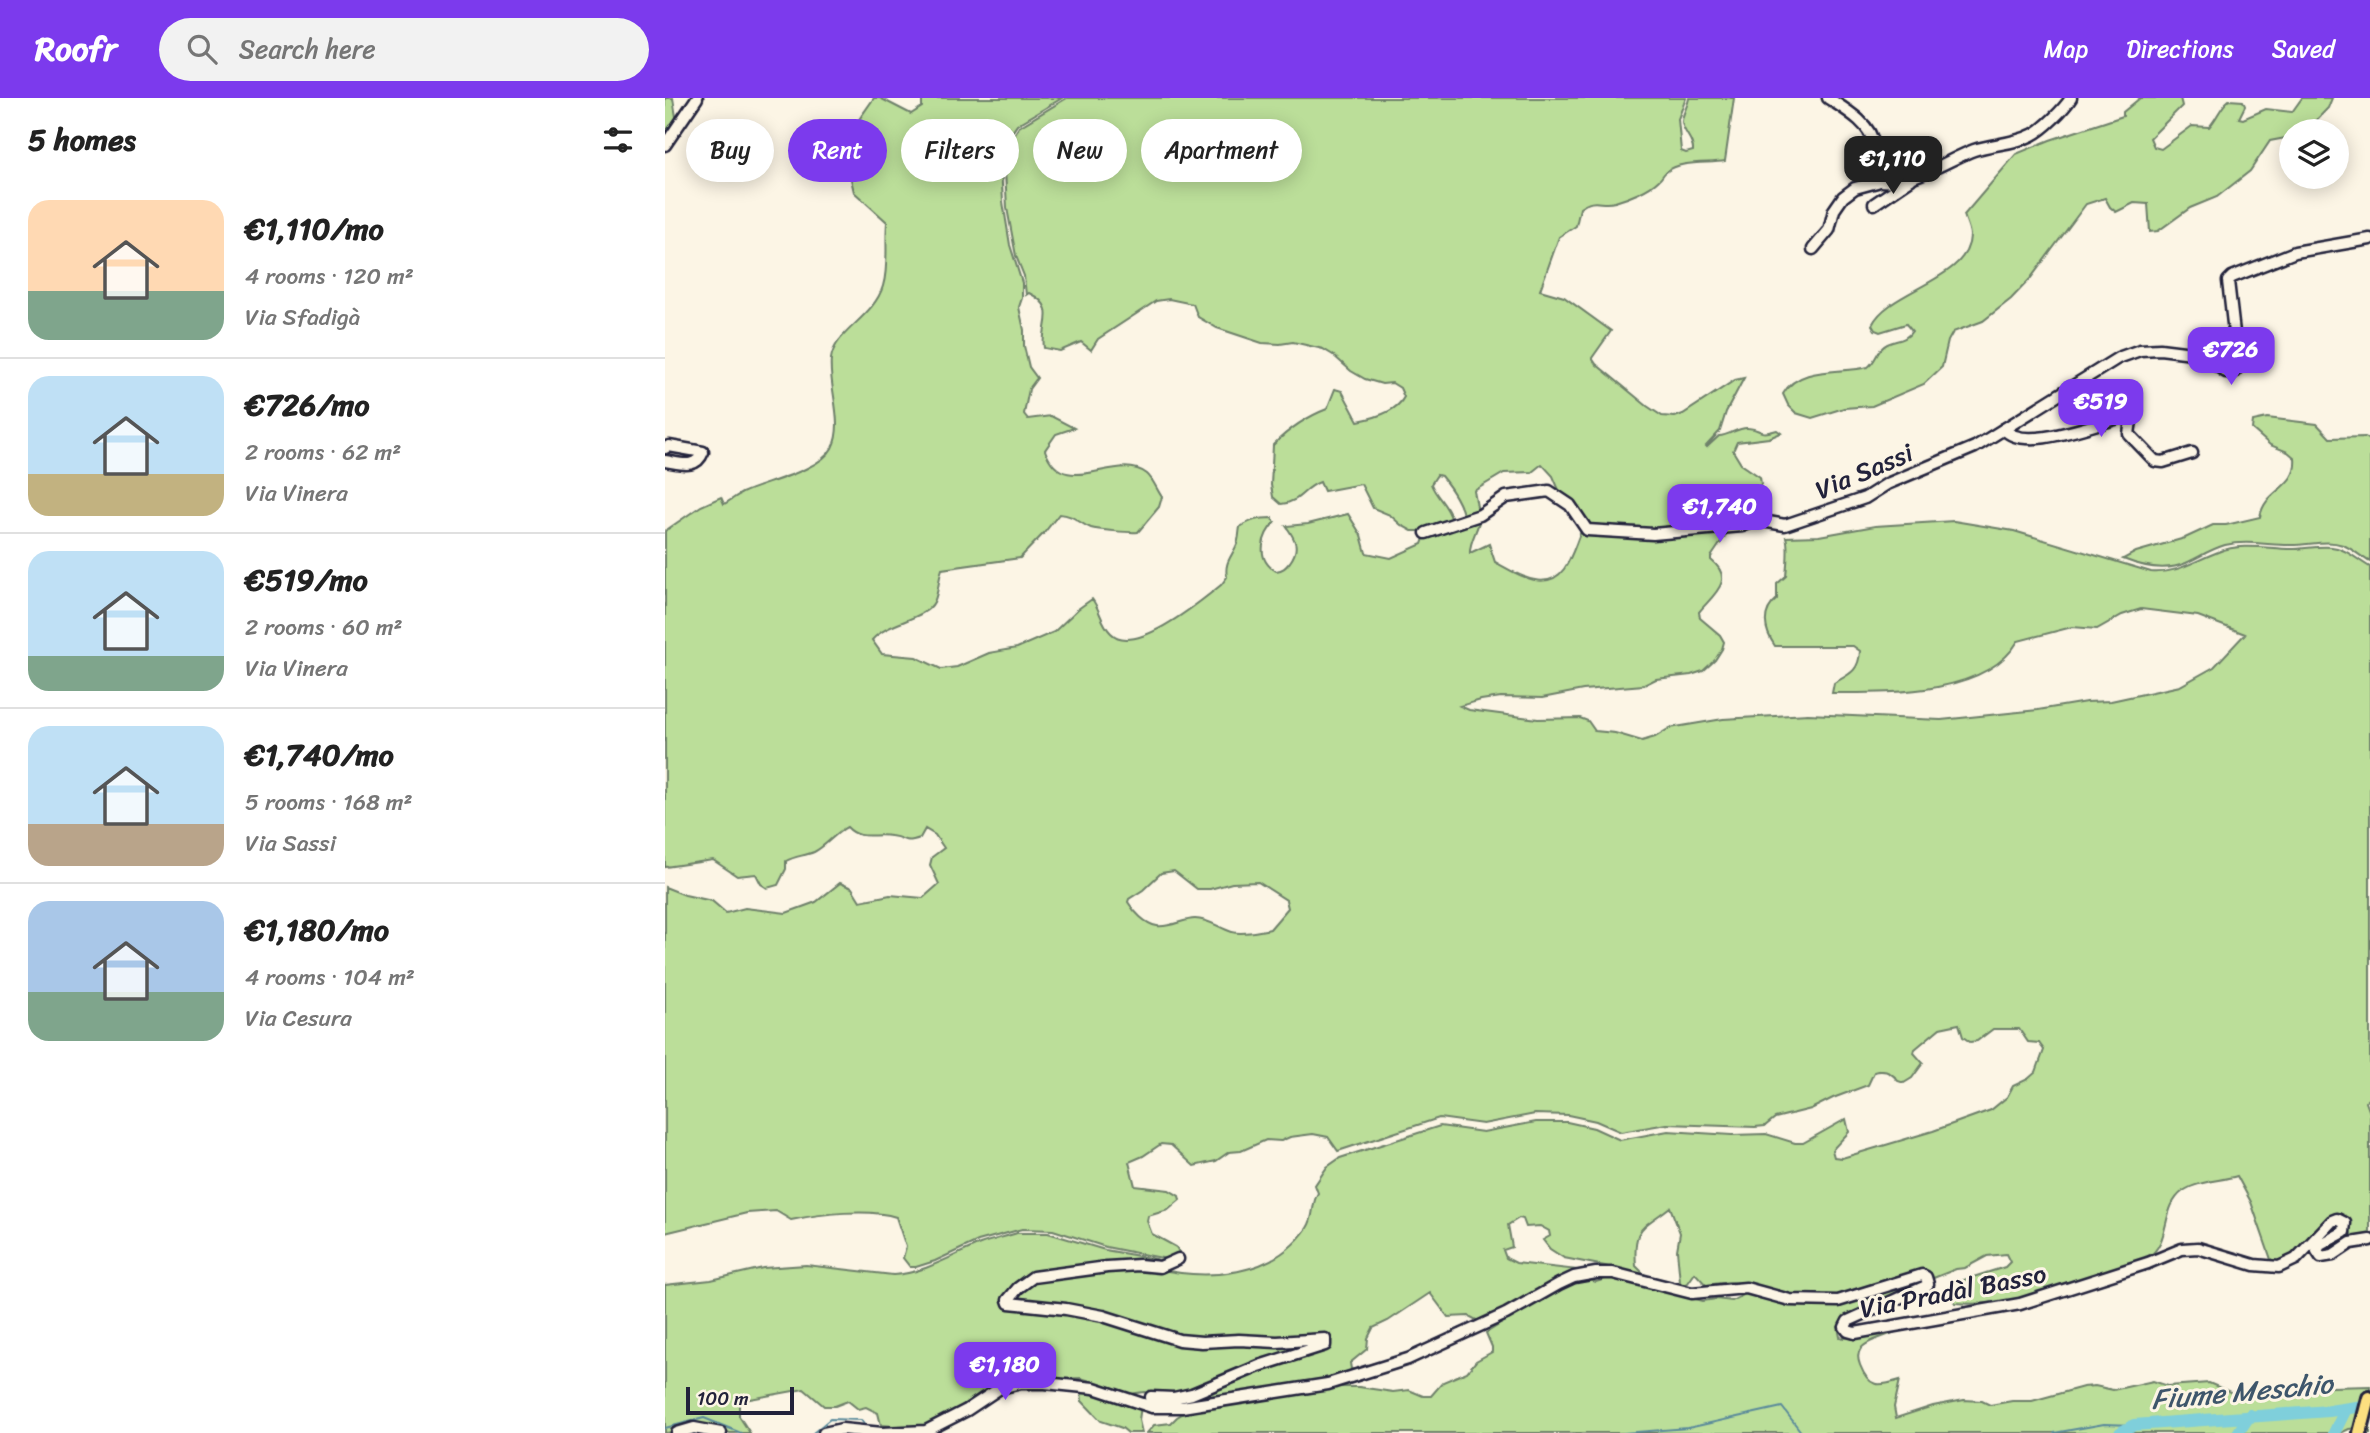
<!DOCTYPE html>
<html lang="en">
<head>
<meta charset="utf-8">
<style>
  :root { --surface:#fff; --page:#f2f2f2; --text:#222; --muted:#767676; --line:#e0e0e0; --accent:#7c3aed }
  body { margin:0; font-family:Sriracha,sans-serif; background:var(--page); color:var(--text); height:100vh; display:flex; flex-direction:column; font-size:26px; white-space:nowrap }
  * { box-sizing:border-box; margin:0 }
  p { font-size:23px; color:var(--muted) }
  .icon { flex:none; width:38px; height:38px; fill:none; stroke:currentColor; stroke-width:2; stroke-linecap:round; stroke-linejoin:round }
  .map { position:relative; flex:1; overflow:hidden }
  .panel { display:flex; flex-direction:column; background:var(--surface); width:665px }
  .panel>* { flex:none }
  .hud { position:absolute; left:21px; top:21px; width:665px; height:63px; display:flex; gap:14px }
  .buttons { position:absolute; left:1614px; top:21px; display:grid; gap:14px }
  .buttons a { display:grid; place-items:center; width:70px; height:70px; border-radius:50%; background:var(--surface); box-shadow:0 4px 18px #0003; font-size:35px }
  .scale { position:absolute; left:21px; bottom:18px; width:108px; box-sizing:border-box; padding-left:7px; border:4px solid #22223b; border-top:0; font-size:19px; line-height:24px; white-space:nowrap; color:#22223b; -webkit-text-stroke:5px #fcf5e5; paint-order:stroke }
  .price { position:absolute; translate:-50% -60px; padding:0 16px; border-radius:14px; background:var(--accent); color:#fff; font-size:23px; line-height:46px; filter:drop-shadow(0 2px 4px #0008) }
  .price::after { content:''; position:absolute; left:50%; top:42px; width:21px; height:16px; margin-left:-10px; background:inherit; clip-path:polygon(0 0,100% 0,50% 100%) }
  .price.selected { background:#222; color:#fff }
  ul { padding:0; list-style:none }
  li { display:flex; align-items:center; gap:21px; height:175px; padding:0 28px }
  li+li { border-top:2px solid var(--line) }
  li span { display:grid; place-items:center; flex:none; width:196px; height:140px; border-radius:21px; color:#555 }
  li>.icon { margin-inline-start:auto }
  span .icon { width:84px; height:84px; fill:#fffc; stroke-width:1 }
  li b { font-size:30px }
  h2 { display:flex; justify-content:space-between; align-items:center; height:84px; padding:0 28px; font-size:30px }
  .pill { padding:0 24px; border-radius:32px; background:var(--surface); box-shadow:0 4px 18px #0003; font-size:24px; line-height:63px }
  .pill.selected { background:var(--accent); color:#fff }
  header { display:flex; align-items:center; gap:42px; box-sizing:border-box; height:98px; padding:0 35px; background:var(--accent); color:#fff }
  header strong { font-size:33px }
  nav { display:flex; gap:38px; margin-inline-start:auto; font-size:24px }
  .search { width:490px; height:63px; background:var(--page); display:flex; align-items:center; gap:18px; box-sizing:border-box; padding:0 24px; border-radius:38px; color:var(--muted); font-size:26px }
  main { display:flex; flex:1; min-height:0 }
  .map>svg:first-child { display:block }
  .green { fill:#bbde99; stroke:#6e806a; stroke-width:2; fill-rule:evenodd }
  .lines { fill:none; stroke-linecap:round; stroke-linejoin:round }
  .stream { stroke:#5a8a9b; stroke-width:2 }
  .river { stroke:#7fcfdb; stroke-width:12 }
  .minor-casing { stroke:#22223b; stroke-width:15 }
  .major-casing { stroke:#22223b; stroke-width:18 }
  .minor { stroke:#fcf5e5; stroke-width:10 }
  .major { stroke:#fce080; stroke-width:12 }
  .labels { text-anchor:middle; stroke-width:6; stroke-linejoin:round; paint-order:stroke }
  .street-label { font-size:26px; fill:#22223b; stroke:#fcf5e5 }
  .water-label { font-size:28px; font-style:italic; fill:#3e566b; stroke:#fcf5e5 }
</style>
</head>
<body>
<header>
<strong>Roofr</strong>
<div class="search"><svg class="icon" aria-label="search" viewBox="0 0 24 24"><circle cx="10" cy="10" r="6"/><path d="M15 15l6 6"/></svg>Search here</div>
<nav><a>Map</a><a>Directions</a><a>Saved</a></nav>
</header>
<main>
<section class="panel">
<h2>5 homes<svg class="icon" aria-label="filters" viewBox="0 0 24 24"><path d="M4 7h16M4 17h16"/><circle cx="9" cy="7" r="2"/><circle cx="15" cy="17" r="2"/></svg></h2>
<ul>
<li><span style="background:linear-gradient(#ffd9b3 65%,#7fa58c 0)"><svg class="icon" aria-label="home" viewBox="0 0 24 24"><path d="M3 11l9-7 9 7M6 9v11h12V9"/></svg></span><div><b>€1,110/mo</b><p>4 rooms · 120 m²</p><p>Via Sfadigà</p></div></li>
<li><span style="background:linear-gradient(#bfe0f5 70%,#c2b280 0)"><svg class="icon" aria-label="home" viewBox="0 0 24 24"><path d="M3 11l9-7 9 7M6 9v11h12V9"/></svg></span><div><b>€726/mo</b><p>2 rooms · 62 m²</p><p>Via Vinera</p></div></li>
<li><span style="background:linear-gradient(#bfe0f5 75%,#7fa58c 0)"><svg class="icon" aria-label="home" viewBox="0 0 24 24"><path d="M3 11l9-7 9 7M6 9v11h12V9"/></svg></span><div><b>€519/mo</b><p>2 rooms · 60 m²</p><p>Via Vinera</p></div></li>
<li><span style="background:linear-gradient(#bfe0f5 70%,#b9a48a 0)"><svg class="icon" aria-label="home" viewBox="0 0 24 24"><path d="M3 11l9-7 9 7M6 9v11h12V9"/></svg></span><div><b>€1,740/mo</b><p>5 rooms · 168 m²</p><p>Via Sassi</p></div></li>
<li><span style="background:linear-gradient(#a9c7e8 65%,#7fa58c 0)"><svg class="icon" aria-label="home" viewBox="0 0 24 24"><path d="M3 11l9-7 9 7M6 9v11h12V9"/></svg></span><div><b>€1,180/mo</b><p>4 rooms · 104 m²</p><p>Via Cesura</p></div></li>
</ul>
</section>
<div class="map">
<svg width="1705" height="1335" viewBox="0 0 1705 1335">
  <rect width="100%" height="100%" fill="#fcf5e5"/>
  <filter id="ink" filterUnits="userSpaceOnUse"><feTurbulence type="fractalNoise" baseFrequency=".0143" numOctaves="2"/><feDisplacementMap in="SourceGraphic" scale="14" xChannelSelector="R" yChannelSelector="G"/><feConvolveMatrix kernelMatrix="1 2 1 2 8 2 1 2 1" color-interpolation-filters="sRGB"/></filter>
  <g filter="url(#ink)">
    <g class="green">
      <polygon points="0,0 8,0 12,25 0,44"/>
      <path d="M209,0h6l31,16 11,-7v-9h140l-45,27 -17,25 3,52 7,43 12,38v15l-3,9 5,23v16l5,21 8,11 -8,11 -5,25 4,5 23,-3 23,12 -18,6 -11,16c18,52 72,0 102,24 6,5 10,16 15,23l-3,10 -21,25c-7,1 -41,-2 -47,-4 -13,-5 -16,-13 -32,-14l-15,19 -24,25 -78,11c-4,11 -3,23 -8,33 -9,18 -45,19 -62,38l10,14 34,3 25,12 16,-2 32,-14 28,-5 37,-16 24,-23 14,-10c8,10 9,25 19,34 23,24 90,-32 110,-48l6,-8c-3,-15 5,-20 10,-33 2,-5 2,-12 3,-17 12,-7 18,-9 32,-9l3,4c-13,13 -20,37 1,49 7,-1 9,-3 14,-9 10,-14 6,-22 -4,-36l22,-2 40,-10 13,21 5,18 25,5 31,-14 4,-11 54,-15c-2,12 -11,24 -10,35l19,-9 6,18c20,11 51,32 69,7 8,-11 12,-27 18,-40l146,3 -17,25v3c25,20 2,35 -12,52l1,6 20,17 4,7 -2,7 -7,11 -12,11 -12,4 -35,4 -12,6 -61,5 -41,8 -41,-1 -20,3 -21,6 9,4 69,9 42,-1 8,3 7,10 20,2 27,8 13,-4 15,-9 53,-9 85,-5 133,6 97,-10 48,-8 25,-1 69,-15 34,-19 31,-33 -47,-18 -57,-7 -19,6 -25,14 -25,-2 -54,14c-32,55 -131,52 -186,52l2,-10c16,-9 25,-12 26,-32l-7,-5h-78c-11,-16 -14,-34 2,-47v-15l9,-8c1,-10 3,-31 0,-39l33,-1 56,-10 79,-5 60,10 137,41c26,2 43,-11 67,-20 22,-9 48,-4 70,-3 16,1 33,-5 49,-1 12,3 22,13 33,19v531l-4,4 4,11v125l-12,4 -7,-8 -4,-14 -8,-4 -39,37 -26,15 -23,-66 -14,-26c-17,5 -39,5 -54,15 -23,17 -11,51 -36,67 -61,21 -126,51 -192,45l-6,-12 8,-9 48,-15 5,-5 -4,-8 -19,2 -22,12 -9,1 -25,10 -3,-4 -80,21 -54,1 -37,-9 -3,-4 -25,-2 -23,3 -11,-12 -7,10 -6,2 -2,-3 -3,-32 3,-17 -10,-26c-29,23 -37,19 -34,59l13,13 -44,-13 -41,-8 -14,-9 -7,-9 7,-4 -1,-5 -9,-5 -14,1 -3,-8 -4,-1 -11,7 4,22 -9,3 3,8 10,5 71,8 -107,51 -11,-6 -21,1 -18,-24 -42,28 -15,7 -5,10 -1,11 -17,14 1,6 7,1 -31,11 -155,22 1,-2 70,-27 78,-24 -6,-13 -130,1 -174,-37 12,-14 22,-10 109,-9c53,13 119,9 153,-40 8,-11 4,-25 11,-35l-3,-8 12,-18 13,-9 100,-32 43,6 53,-10h31l27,6 26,12 48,-9 64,4 34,-1 29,9h8l43,-24 3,13 -17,18 2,7 8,1 91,-27 58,-21 16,-13 6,-11 15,-7 8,-7 8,-22 -5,-7 -11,-1 -9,-13h-26l-16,12 -7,1 -7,-5 -4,-13 -19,4 -25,21 -1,4 9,10 -11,15 -8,5 -6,-2c-6,-9 -14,-12 -24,-9l-6,13 -35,13 -22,11 -36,9 -10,8 -10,1 -88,-3 -46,8 -25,-11 -28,-6 -33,-1 -52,10 -44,-6 -101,33 -10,-14 -15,-3 -23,3 -9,4 -15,-1 -25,11 -12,1 -13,9 -22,5 -23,-21 -10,-1 -18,12 -14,6 6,24 34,4 10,6 1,4 -12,10 -20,6 -1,5 5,13 24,13 3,5 -2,4 -10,3 -61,-12 -53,-17 -31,-1 -44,12 -43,20 -19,6h-6l-7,-9 3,-11 -10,-30c-26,-9 -77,-3 -105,3l-15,-9 -29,2 -82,20v-346l20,8 27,6 14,12 19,-5 41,5 30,-11 24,-19 12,5 8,13 30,-6 33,3 16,-14 -9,-19 2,-8 12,-9 -9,-13 -10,-6 -5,9c-18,6 -13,0 -29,-2 -17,-3 -31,5 -44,-9 -12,6 -21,19 -33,25 -10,4 -19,4 -28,9v8l-8,16 -11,3 -6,-4 -5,-10 -19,2 -24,-16 -48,7v-336l36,-25 20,-9 3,7c6,-3 12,-8 18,-11 23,-11 78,-22 90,-45 13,-25 -4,-61 -1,-89 3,-27 43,-42 52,-73 6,-19 2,-44 4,-64l-33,-30 -4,-17 3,-9 -4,-22 4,-16zM509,773l23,18h13l22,-6 26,-1 28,18 2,8 -18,21c-10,2 -28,6 -38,3 -13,-4 -23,-13 -37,-13 -12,0 -25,9 -38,7 -12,-2 -23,-14 -29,-24l1,-3 14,-9 18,-17z"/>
      <path d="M402,0h619l-8,21 3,32 5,2 7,-2c1,-12 -10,-18 -11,-29 0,-8 6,-16 7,-24h45l-9,63c-18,3 -44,-1 -59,11 -3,2 -4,6 -7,8 -10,10 -30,18 -44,22 -15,4 -20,-5 -35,6l-4,18 -17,11 -19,53 24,7 47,34 -19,27 4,6 51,42 15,10 13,1 8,-3 52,-34 9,-2 -18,34 -6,19 -14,15 1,1 12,-11c10,0 19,-9 29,-8 15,1 9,8 29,2l4,3 -12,5 -32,4 -4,9 8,13 19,13 1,7 -7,11 4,15 -18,17 -81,4 -67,-3 -33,-38 -6,-14 -11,-12 -10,8 -28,1 -30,18 4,21 -14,6c-3,-15 -13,-30 -23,-42l-4,-1 -6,9c6,15 17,20 21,37l-26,10h-14l-11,-6 -11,-10 -17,-7 -12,-24 -37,7 -4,-9c-17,6 -19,20 -39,22l-8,-7 -2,-12 2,-40c16,-16 33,-28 54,-36l8,-20 7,2 16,30c16,-3 39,-10 46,-24l-4,-9 -8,-5 -10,1 -17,-5 -14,-8 -18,-16 -10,-6 -30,-7 -13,2 -18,-1 -45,-15 -19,-11 -5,-13 -24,-5 -13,2 -58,38 -7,11 -10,-8 -21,9 -16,-3c-4,-23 16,-40 -15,-55l-3,2 -2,-19 -8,-20 -9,-48 -3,-57 15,-24z"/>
      <path d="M1475,0h40l2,8 -32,32 4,9 7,2 31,-23 17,1c8,-8 11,-20 20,-27l14,1 2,5 -6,12 4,1 23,-10 26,3 10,-14h30l-4,10 -22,23h-15v6l-21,4 -20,30 -33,26 -27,11 -32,23 -8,1 -2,-28 -14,-1 -18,9 -6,-5 -5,-9 -19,6 -56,75 -19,20 -28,22 -30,11 -5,9 -6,26 -18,17 -52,22 -28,2 -32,10 -16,-5 -8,-8 -5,-11c16,-29 59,-20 85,-27 7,-5 8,-13 14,-19 9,-10 22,-4 30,-17l-6,-7 -26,8 -5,-2 -3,-5c16,-35 97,-45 98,-89 0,-7 -4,-14 -6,-21l52,-61 34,-14 73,-24v-4z"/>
      <path d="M1602,320l50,6 13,14 35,-1 5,3v122c-9,-5 -17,-13 -27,-17 -17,-6 -36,1 -54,0 -21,0 -43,-5 -64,0 -14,4 -26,12 -39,18 -21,9 -43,4 -63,-4l13,-7 49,-14 28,-13h13l34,-8c5,-29 38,-28 35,-59l-7,-6 -18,-7 -18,-16 1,-8z"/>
      <path d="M352,1135h31l57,17 51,9 8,4 -121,9 -37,27 79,15 76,23 160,4 -123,49 -32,6 -22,-4 -15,2 -48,-16 -62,3 -18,3 -21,9 -34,24 -17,8 -10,3 -38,-3 -3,-12 -12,-6 -8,2 -10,-8 -13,5h-11l-20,-17 -65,12v15l11,17h-20l-18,-5 -47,5v-148l46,-5 52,-12 43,-3 87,10c32,-2 58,-19 87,-31 12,-4 24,-7 37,-11z"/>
      <path d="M947,1179l91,24 13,-2 16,2 17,-9 84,12 88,-27 4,6 -87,44 2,10 4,1 56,-8c-9,5 -36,11 -40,20 -3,5 -2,10 0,15 9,23 18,22 40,15l-6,27 2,11 37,-12 31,-6 18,1 8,4 22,-4h20l51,-14 12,-1 18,4 40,-9 15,5 41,-3 21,9 49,5 52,-10 39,-1v47h-4l1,-6 -18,2 -8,4h-1194l7,-8 17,-2 6,-6 17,-10 134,-20h31l34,5 16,-2 14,6h8l12,-14 24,-10 9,-11 16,-9v-5l-6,-14 74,-46 23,-9 13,4z"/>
      <polygon points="419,1291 460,1306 476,1308 474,1322 477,1335 463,1335 457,1330 436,1323 417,1303 416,1292"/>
    </g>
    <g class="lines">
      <g class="stream">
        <polyline points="0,1330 39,1320 76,1335"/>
        <polyline points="148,1335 165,1321 196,1322 202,1329"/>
        <polyline points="959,1335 1023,1330 1117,1309 1137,1335"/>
        <polyline points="1389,1335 1439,1326 1469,1327"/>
      </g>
      <g class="river">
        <polyline points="1455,1335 1469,1327 1664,1313 1705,1307"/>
        <polyline points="1573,1335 1585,1317"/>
        <polyline points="1669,1335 1681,1311"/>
      </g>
      <defs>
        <g id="minor">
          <path d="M1163,0c15,10 44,26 45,46 0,13 -7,20 -4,32 29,19 77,-16 105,-26 18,-6 41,-6 58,-15 12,-6 32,-26 39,-37"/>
          <polyline points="0,47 32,0"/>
          <polyline points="1209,106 1246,81"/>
          <polyline points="1148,151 1164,132 1169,112 1178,99 1190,90 1212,84"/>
          <path d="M1339,331c21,25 95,-8 123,-13l4,5 -2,13 26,27 8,1 29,-9"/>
          <path d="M0,350l4,-2 34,6c-7,18 -23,11 -38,9"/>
          <polyline points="761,435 815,417 841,399 884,393 905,407 922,432 988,436 1077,428 1092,422 1120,427 1200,400 1222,386 1310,349 1453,260 1475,252 1495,251 1535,256 1561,274 1569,274 1573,269 1563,183 1567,179 1630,154 1705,141"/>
          <polyline points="487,1309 486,1299 509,1300 527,1296 594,1268 660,1247 660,1241 612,1244 574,1242 537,1244 514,1242 438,1218 401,1211 344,1205 343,1202 353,1190 368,1179 442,1169 474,1167 495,1169 513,1161"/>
          <polyline points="12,1335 29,1330 56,1335"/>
          <polyline points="159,1335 177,1331 217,1335 261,1333 302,1312 335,1290 356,1285 380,1285 429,1290 487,1309 517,1309 663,1286 743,1261 841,1216 894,1186 909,1179 931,1175 948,1175 1027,1195 1081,1190 1125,1202 1173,1203 1241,1182 1257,1177 1261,1179 1263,1186 1261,1188 1183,1223 1180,1229 1183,1233 1190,1235 1355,1206 1483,1165 1517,1151 1533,1150 1589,1167 1614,1169 1631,1161 1667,1123 1672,1121 1680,1125 1679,1134 1655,1147 1652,1153 1656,1159 1668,1157 1686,1145 1705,1142"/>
        </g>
        <polyline id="major" points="1695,1335 1704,1300"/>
      </defs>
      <use href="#minor" class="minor-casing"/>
      <use href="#major" class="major-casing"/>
      <use href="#minor" class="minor"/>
      <use href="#major" class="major"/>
    </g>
  </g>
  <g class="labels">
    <g class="street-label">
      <text transform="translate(1199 373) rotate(-23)" y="9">Via Sassi</text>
      <text transform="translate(1288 1193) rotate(-11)" y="9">Via Pradàl Basso</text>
    </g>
    <g class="water-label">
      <text transform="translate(1577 1293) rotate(-5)" y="10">Fiume Meschio</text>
    </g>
  </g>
</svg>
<div class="buttons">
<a><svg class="icon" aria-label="layers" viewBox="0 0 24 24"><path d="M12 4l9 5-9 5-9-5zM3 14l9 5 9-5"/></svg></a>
</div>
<div class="scale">100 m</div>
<b class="price selected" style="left:1228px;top:98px">€1,110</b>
<b class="price" style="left:1566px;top:289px">€726</b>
<b class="price" style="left:1436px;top:341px">€519</b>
<b class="price" style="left:1055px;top:446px">€1,740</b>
<b class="price" style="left:340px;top:1304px">€1,180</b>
<div class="hud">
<a class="pill">Buy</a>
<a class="pill selected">Rent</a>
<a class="pill">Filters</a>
<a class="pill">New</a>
<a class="pill">Apartment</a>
</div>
</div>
</main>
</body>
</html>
